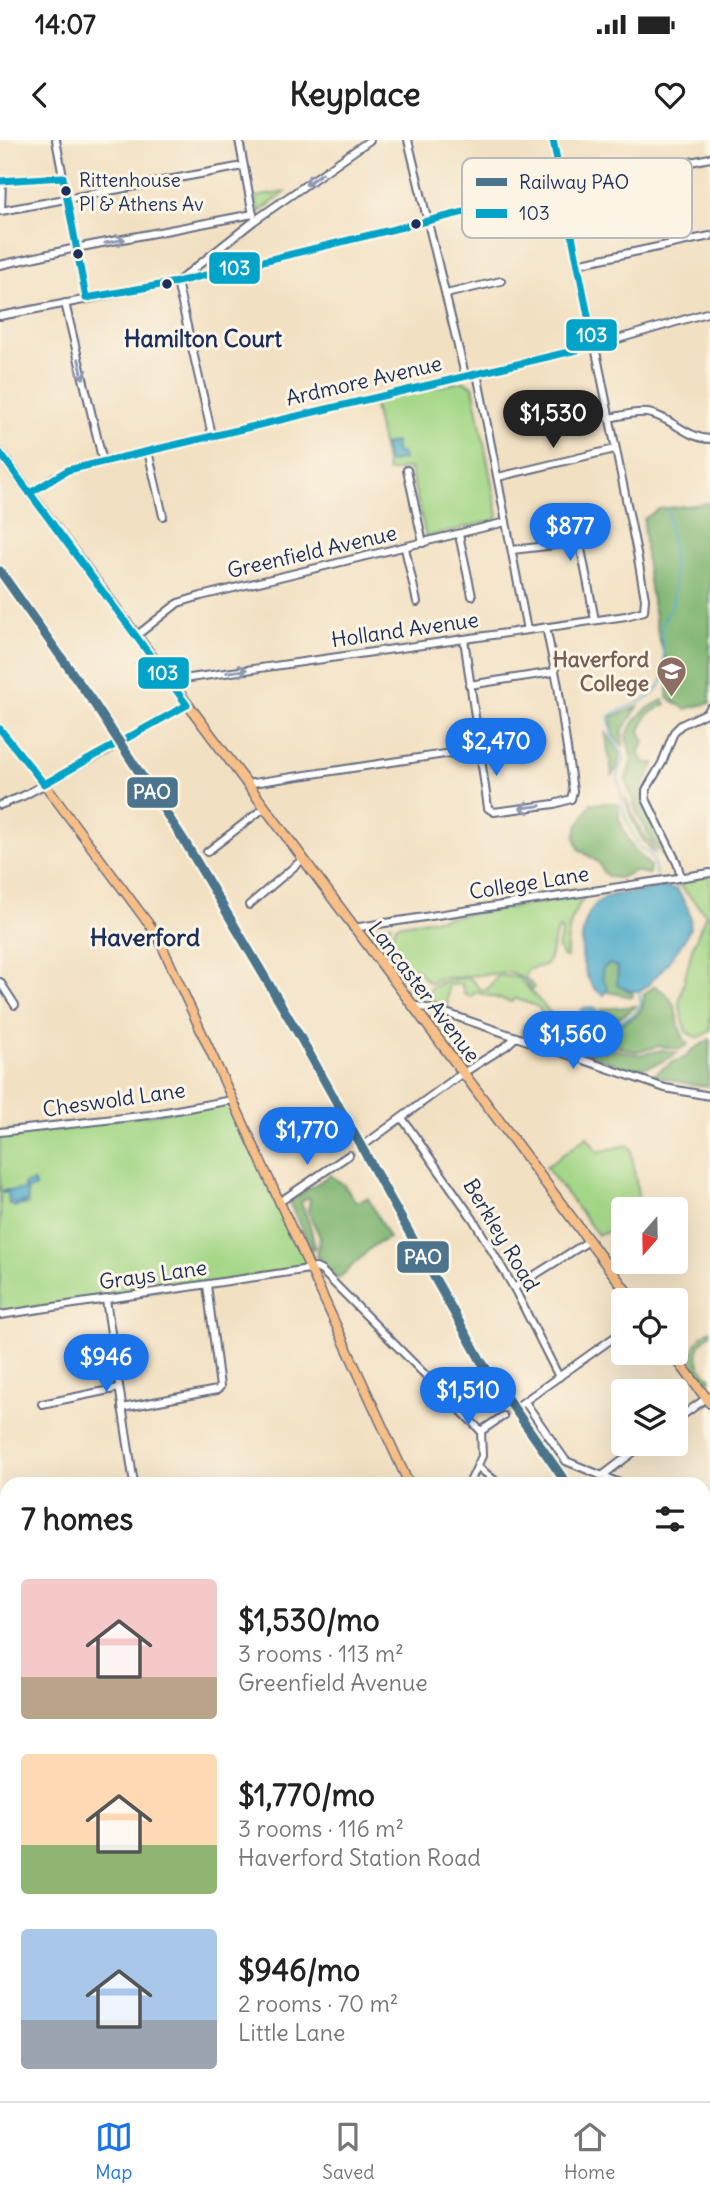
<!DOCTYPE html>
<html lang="en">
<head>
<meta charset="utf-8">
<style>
  :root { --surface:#fff; --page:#f2f2f2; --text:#222; --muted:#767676; --line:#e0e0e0; --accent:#1a73e8 }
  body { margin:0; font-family:Delius,sans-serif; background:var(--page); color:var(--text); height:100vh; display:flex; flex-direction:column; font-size:26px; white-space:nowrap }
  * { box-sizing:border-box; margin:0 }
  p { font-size:23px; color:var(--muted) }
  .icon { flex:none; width:38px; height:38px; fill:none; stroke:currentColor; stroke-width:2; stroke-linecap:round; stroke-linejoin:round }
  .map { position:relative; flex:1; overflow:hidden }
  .panel { position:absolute; left:0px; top:1337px; width:710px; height:625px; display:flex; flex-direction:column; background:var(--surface); border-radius:21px 21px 0 0; box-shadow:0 7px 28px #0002 }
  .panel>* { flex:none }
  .needle { width:46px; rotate:200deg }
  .controls { position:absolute; left:611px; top:1057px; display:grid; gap:14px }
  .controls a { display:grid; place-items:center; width:77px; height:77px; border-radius:7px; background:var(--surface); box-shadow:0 7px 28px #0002; font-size:35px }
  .price { position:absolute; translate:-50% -60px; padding:0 16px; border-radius:24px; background:var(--accent); color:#fff; font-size:23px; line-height:46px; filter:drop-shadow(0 2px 4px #0008) }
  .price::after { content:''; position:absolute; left:50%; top:42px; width:21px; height:16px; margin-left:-10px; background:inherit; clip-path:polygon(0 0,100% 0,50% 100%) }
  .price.on { background:#222; color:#fff }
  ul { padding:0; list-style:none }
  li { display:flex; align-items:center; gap:21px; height:175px; padding:0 21px }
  li span { display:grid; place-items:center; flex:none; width:196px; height:140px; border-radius:7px; color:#555 }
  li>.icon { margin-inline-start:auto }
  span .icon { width:84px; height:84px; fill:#fffc; stroke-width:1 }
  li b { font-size:30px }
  h2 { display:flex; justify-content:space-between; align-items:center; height:84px; padding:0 21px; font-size:30px }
  .status { display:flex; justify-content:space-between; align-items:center; height:49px; padding:0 35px; background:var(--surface); direction:ltr }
  .status svg { height:19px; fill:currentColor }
  header { display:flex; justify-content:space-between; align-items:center; height:91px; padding:0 21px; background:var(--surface); font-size:32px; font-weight:700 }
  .dock { display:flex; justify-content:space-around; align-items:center; height:98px; border-top:2px solid var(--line); background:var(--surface); font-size:19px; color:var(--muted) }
  .dock a { display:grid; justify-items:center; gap:4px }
  .dock .on { color:var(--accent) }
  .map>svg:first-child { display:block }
  .green { fill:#a4d787; stroke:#608372; stroke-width:2 }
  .forest { fill:#83b874; stroke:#4f7469; stroke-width:2 }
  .water { fill:#4baaca; stroke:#336c94; stroke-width:2 }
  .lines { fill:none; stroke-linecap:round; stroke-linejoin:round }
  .stream { stroke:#4baaca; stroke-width:2 }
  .minor-tunnel { stroke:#c7bdae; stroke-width:6; stroke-dasharray:6 3; stroke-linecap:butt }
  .minor-casing { stroke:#666d81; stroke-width:10 }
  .major-casing { stroke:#666d81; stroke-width:11 }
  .highway-casing { stroke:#666d81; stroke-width:12 }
  .minor { stroke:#fff; stroke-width:6 }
  .major { stroke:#f7be87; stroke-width:8 }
  .highway { stroke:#f7be87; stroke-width:9 }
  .rail-casing { stroke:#1b2f5e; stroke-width:4.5 }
  .rail { stroke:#fcf5e5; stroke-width:2; stroke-dasharray:5; stroke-linecap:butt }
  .bus-1-casing { stroke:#fcf5e5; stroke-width:12 }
  .bus-1 { stroke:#01a3c8; stroke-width:7 }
  .rail-1-casing { stroke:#fcf5e5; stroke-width:14 }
  .rail-1 { stroke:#4c748c; stroke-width:9 }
  .oneway { stroke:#8d97ae }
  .bus-dot { fill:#1b2f5e; stroke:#fcf5e5; stroke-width:2.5 }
  .labels { text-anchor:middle; stroke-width:6; stroke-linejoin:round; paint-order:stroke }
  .bus-label { font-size:19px; fill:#1b2f5e; stroke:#fcf5e5; text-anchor:start }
  .street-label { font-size:21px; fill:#1b2f5e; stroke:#fcf5e5 }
  .education-label { font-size:21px; font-weight:bold; fill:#785e54; stroke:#fcf5e5; text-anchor:end }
  .neighbourhood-label { font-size:23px; font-weight:bold; fill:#1b2f5e; stroke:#fcf5e5 }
  .quarter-label { font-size:24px; font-weight:bold; fill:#1b2f5e; stroke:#fcf5e5 }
  .key { fill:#fcf5e5; stroke:#b8babc; stroke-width:2 }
  .key-label { font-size:19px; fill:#1b2f5e }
  .line-badge { stroke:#fcf5e5; stroke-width:2.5 }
  .badge-label { font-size:19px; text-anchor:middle; font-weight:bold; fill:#fff }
</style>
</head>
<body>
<div class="status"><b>14:07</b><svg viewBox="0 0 49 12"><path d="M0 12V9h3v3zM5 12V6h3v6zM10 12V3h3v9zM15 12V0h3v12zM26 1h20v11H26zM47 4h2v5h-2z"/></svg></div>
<header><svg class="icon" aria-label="back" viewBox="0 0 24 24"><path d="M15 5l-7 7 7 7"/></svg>Keyplace<svg class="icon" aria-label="heart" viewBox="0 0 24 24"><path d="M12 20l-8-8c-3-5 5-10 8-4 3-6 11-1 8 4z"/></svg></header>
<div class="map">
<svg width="710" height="1961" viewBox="0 0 710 1961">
  <rect width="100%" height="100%" fill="#fcf5e5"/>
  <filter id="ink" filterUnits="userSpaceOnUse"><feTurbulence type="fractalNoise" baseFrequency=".0143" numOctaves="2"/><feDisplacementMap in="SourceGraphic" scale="14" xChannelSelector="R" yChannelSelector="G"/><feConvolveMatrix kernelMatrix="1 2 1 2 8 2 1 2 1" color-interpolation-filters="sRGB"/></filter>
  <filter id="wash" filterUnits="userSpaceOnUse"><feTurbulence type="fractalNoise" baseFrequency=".00686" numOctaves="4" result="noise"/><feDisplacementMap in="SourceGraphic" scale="28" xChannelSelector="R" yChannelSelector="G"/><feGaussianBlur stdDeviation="1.57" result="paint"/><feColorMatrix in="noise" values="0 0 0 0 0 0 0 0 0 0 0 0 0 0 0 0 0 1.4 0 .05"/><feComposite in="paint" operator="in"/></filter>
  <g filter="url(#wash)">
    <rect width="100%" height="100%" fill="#f2e0c2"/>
    <g class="green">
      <polygon points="286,52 259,72 255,57"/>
      <polygon points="463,241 473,246 498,376 495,380 426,397 410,328 388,332 373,261"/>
      <polygon points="710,736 710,891 698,898 686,892 679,862 692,809 706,774 681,747 671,742"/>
      <path d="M586,756c-15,15 -20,40 -19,61h-4l-5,-10 4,-16 -3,-2c-9,10 -5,29 -13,35 -4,3 -13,4 -18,5l-3,8 9,10 -2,3 -8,-11 -14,-7 -73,7 -7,5 -14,-15 -9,-1 -18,-28 7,-14 6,-2z"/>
      <polygon points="391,784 385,799 386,805 396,818 411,848 419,856 415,856 368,794 370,788"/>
      <path d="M498,835l21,3 36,40 17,31 -51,-16 3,-9 9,2 2,-5 6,1 1,-8 -3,-7 -25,-9 -2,4 -37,-10 -3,5 -8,-3 -2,-10 -14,1 -1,23 -16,-5 1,-7 -5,-4c13,-13 26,-12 43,-14l10,11 7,1z"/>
      <polygon points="232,960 310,1128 0,1174 0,992 149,975"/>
      <polygon points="587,997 598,1012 627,1005 631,1008 640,1069 623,1069 623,1087 598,1095 546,1027"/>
      <path d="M710,1190v4c-17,12 -17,31 0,43v5c-22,-14 -22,-38 0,-52z"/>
      <polygon points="504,1955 605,1955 607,1961 508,1961"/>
    </g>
    <g class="forest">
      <path d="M710,363v200l-25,6 -18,-12c6,-30 -3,-36 -9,-64 -7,-38 -14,-75 -14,-114l15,-10z"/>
      <path d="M663,560l3,4 -18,10 -8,16 4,11 -5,13 6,9h10l-14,28 1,10 33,68 -18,-20 -21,-38 -10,-31 6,-21 -6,-23c10,-19 18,-27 37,-36z"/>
      <polygon points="638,567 622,591 623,606 614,596 611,577"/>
      <polygon points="605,591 620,613 618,625 612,635"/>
      <path d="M625,657l14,31 12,15 4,11c-16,-16 -25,-35 -30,-57z"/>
      <polygon points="591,663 615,663 619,665 619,679 627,697 634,709 650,726 649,734 634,731 620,738 609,737 603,732 599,723 579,709 575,697 577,688"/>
      <polygon points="609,824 618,827 617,845 633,853 632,857 608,852 603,839 602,829"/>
      <path d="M655,846c31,18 16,37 33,59l-8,4 -21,-3 -21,6 -26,-7 -19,2 -13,3 -8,-6 3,-16 9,5 10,-7 6,3h10l26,-13 7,-10 1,-12z"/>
      <polygon points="636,866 626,874 604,885 600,883 602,869"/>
      <polygon points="710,899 708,946 693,945 653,935 673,922 685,918 691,911"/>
      <path d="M612,909l27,6 23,-5 16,3c-40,25 -51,14 -92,1l6,-3z"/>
      <polygon points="330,1035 344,1045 356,1062 368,1058 389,1098 374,1105 338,1139 316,1116 320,1097 308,1071 310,1059 307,1057 301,1062 310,1086 315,1107 312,1110 290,1064 291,1061"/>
    </g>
    <g class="water">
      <polygon points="395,302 397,314 402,313 404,319 388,323 384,305"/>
      <path d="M658,746l19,4c8,12 17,25 12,40 -4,13 -40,59 -51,61 -8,1 -14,-3 -21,-6l1,-18 -9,-3 -7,5 1,10 5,10 -4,6c-29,-12 -29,-79 -3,-95 16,-10 41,-5 57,-14z"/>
      <polygon points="586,867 597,869 599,876 595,884 582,888 581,870"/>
      <polygon points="34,1042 35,1048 27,1049 28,1061 17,1063 29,1064 14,1067 15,1063 9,1064 8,1052 3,1053 3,1050 24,1050 24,1044"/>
    </g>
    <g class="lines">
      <g class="stream">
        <path d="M656,735c-2,-15 -3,-22 -17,-28l-15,-33 -7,-43 7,-10 -2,-9 -10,-15 -3,-20c10,-10 35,-12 47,-26 18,-20 1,-46 7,-69 1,-5 6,-9 8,-14 8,-24 -1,-72 -3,-98"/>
        <polyline points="594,883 605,888 633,875 641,865 639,851"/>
        <polyline points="579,904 584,888"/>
        <polyline points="0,1925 7,1922"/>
      </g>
    </g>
  </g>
  <g filter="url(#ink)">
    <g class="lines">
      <g class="minor-tunnel">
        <polyline points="110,609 123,601"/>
        <polyline points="349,1015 364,1005"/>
        <polyline points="503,1276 515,1268"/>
      </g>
      <defs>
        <g id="minor">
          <polyline points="56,0 86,158"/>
          <polyline points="239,0 253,75"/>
          <polyline points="408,0 465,235"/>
          <polyline points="0,41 63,37"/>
          <polyline points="2,41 1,71 243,26"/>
          <polyline points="577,124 710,96"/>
          <polyline points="0,125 76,108 253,74"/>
          <polyline points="446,154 501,141"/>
          <polyline points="65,163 103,322"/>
          <polyline points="0,176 177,142 563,48 710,18"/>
          <polyline points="477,233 527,490"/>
          <path d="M609,278c12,-2 26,-7 39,-5 23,4 38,25 62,26"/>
          <polyline points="212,295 177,142 254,81 370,0"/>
          <polyline points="148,311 163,376"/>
          <polyline points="407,330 423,403"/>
          <polyline points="498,337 615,309"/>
          <polyline points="30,353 54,337 68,330 594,206 710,172"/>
          <polyline points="459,395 472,456"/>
          <polyline points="405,408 417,462"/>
          <polyline points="512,410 574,403 581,409 595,480"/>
          <polyline points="136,496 178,463 201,456 506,382"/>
          <polyline points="464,499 488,668 494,672 554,664 571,659 573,651 558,546 546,487"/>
          <polyline points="170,543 183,539 626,476 644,471 645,459 637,413 553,0"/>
          <polyline points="469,545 554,532"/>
          <polyline points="123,601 187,565"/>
          <polyline points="246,644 478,609"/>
          <polyline points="0,665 23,656 110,609"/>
          <polyline points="207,712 264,668"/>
          <polyline points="681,737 677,723 646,659 646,650 662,623 674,592 681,585 706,573 710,568"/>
          <polyline points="249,765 302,720"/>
          <polyline points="353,788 710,733"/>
          <polyline points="0,842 15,865"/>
          <polyline points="412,865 440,871 665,948 710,956"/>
          <polyline points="402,978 473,1079 514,1148 559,1237"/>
          <polyline points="0,992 149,975 232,960"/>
          <polyline points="364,1005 457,937 506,906 516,897"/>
          <polyline points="281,1061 349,1015"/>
          <polyline points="514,1148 589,1101"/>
          <polyline points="106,1160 134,1344"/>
          <polyline points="0,1175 316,1128 322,1131 481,1291"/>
          <polyline points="525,1262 566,1321 622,1344"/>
          <polyline points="42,1264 119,1248"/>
          <polyline points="122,1268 217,1250 220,1247 207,1145"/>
          <polyline points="515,1268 623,1191"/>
          <polyline points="676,1280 708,1257"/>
          <polyline points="478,1327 499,1344"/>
          <polyline points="602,1336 644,1304"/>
          <polyline points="469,1344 482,1316 481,1291 503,1276"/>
          <polyline points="706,1378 710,1417"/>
          <polyline points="0,1419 7,1426"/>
          <polyline points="0,1633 7,1633"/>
          <polyline points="704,1784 710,1818"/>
          <polyline points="704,1947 710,1946"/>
          <polyline points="74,1955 75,1961"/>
          <polyline points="440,1955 441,1961"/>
          <polyline points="612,1955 613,1961"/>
          <polyline points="634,1961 666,1955"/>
        </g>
        <g id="major">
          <polyline points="0,589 48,649 157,795 409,1344"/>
          <polyline points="704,1703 710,1711"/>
        </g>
        <g id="highway">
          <polyline points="0,313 633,1160"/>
          <polyline points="672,1213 710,1263"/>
        </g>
      </defs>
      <use href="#minor" class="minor-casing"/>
      <use href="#major" class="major-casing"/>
      <use href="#highway" class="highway-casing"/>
      <use href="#minor" class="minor"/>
      <use href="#major" class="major"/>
      <use href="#highway" class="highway"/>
      <defs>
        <polyline id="rail" points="109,584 128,613"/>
      </defs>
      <use href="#rail" class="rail-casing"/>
      <use href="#rail" class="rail"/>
      <defs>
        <g id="bus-1">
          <polyline points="0,41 63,37 86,158 177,142 563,48"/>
          <polyline points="0,313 187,565 44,644 0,589"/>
          <polyline points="30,353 68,330 594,206 553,0"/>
        </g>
      </defs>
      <use href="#bus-1" class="bus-1-casing"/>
      <use href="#bus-1" class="bus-1"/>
      <defs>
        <polyline id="rail-1" points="0,431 95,565 185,702 299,895 481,1221 567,1344"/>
      </defs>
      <use href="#rail-1" class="rail-1-casing"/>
      <use href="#rail-1" class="rail-1"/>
    </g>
    <defs><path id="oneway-shaft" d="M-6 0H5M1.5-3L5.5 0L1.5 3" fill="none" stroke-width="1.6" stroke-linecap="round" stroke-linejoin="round" transform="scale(1.75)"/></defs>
    <g class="oneway">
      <use href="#oneway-shaft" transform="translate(314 39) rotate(145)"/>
      <use href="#oneway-shaft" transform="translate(115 101) rotate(-11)"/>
      <use href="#oneway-shaft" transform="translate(81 229) rotate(77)"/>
      <use href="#oneway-shaft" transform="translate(237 531) rotate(-8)"/>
      <use href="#oneway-shaft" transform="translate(530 667) rotate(173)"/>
    </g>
  </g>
  <defs>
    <symbol id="university-pin" viewBox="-11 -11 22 30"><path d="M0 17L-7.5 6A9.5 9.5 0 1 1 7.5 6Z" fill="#8d6e63" stroke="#fcf5e5"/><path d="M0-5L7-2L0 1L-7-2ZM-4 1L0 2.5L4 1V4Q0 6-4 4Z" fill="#fff"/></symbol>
  </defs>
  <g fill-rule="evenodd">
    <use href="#university-pin" x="654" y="514" width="35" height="47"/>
  </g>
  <g class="bus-dot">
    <circle cx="66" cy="51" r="6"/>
    <circle cx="416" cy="84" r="6"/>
    <circle cx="78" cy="114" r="6"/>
    <circle cx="167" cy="144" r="6"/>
  </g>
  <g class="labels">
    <g class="bus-label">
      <text x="79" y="47">Rittenhouse<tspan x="79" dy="24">Pl &amp; Athens Av</tspan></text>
    </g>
    <g class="street-label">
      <text transform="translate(364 241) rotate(-13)" y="7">Ardmore Avenue</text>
      <text transform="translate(312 412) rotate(-13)" y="7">Greenfield Avenue</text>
      <text transform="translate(405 490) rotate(-8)" y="7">Holland Avenue</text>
      <text transform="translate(529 743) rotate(-9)" y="7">College Lane</text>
      <text transform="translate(424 852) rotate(53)" y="7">Lancaster Avenue</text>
      <text transform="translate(114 960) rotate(-8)" y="7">Cheswold Lane</text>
      <text transform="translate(501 1095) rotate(59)" y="7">Berkley Road</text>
      <text transform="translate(153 1135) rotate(-8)" y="7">Grays Lane</text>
    </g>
    <g class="education-label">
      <text x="649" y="527">Haverford<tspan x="649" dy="24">College</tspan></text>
    </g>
    <g class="neighbourhood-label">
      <text x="203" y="207">Hamilton Court</text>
    </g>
    <g class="quarter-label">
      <text x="145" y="806">Haverford</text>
    </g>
  </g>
  <rect x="462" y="18" width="230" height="80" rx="10" class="key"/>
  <rect x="476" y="38" width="31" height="8" fill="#4c748c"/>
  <rect x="476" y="69" width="31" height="9" fill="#01a3c8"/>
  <g class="key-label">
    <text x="519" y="49">Railway PAO</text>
    <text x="519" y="80">103</text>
  </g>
  <g class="line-badge">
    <rect x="208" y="111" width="53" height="34" rx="7" fill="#01a3c8"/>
    <rect x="565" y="178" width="53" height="34" rx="7" fill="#01a3c8"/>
    <rect x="137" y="516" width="53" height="34" rx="7" fill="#01a3c8"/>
    <rect x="126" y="636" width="53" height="33" rx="7" fill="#4c748c"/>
    <rect x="396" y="1100" width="54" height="34" rx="7" fill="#4c748c"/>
  </g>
  <g class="badge-label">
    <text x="235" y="135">103</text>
    <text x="592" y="202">103</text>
    <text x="163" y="540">103</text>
    <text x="152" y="659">PAO</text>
    <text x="423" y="1124">PAO</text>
  </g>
</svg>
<div class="controls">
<a><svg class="needle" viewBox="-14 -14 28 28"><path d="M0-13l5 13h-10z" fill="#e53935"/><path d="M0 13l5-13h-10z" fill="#767676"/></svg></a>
<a><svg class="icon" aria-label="locate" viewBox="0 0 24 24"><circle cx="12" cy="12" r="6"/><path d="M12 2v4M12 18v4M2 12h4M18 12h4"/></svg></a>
<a><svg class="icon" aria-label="layers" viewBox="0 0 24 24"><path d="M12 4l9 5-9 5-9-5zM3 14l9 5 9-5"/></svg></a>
</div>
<b class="price on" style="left:553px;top:310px">$1,530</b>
<b class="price" style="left:570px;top:423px">$877</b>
<b class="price" style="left:496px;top:638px">$2,470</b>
<b class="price" style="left:573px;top:931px">$1,560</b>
<b class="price" style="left:307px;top:1027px">$1,770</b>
<b class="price" style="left:106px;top:1254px">$946</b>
<b class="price" style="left:468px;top:1287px">$1,510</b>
<section class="panel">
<h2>7 homes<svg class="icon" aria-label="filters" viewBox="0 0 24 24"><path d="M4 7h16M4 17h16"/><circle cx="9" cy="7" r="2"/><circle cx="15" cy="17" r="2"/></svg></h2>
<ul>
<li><span style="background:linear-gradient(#f6c9c9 70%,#b9a48a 0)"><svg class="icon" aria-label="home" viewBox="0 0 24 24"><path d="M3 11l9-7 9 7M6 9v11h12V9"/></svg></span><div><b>$1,530/mo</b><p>3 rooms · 113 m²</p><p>Greenfield Avenue</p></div></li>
<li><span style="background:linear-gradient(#ffd9b3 65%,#8fb573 0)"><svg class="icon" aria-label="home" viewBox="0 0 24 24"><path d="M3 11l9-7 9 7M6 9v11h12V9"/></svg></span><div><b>$1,770/mo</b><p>3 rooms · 116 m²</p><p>Haverford Station Road</p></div></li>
<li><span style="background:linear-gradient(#a9c7e8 65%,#9aa5b1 0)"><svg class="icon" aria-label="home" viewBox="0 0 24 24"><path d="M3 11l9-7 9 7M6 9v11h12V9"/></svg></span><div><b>$946/mo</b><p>2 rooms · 70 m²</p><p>Little Lane</p></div></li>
</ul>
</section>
</div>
<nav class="dock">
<a class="on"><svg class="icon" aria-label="map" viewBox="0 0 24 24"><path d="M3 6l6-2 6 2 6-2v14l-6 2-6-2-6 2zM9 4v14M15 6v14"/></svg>Map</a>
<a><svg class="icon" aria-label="saved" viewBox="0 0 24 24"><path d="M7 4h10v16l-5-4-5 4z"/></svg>Saved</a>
<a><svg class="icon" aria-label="home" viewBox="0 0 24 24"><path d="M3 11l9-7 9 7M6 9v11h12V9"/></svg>Home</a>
</nav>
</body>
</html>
